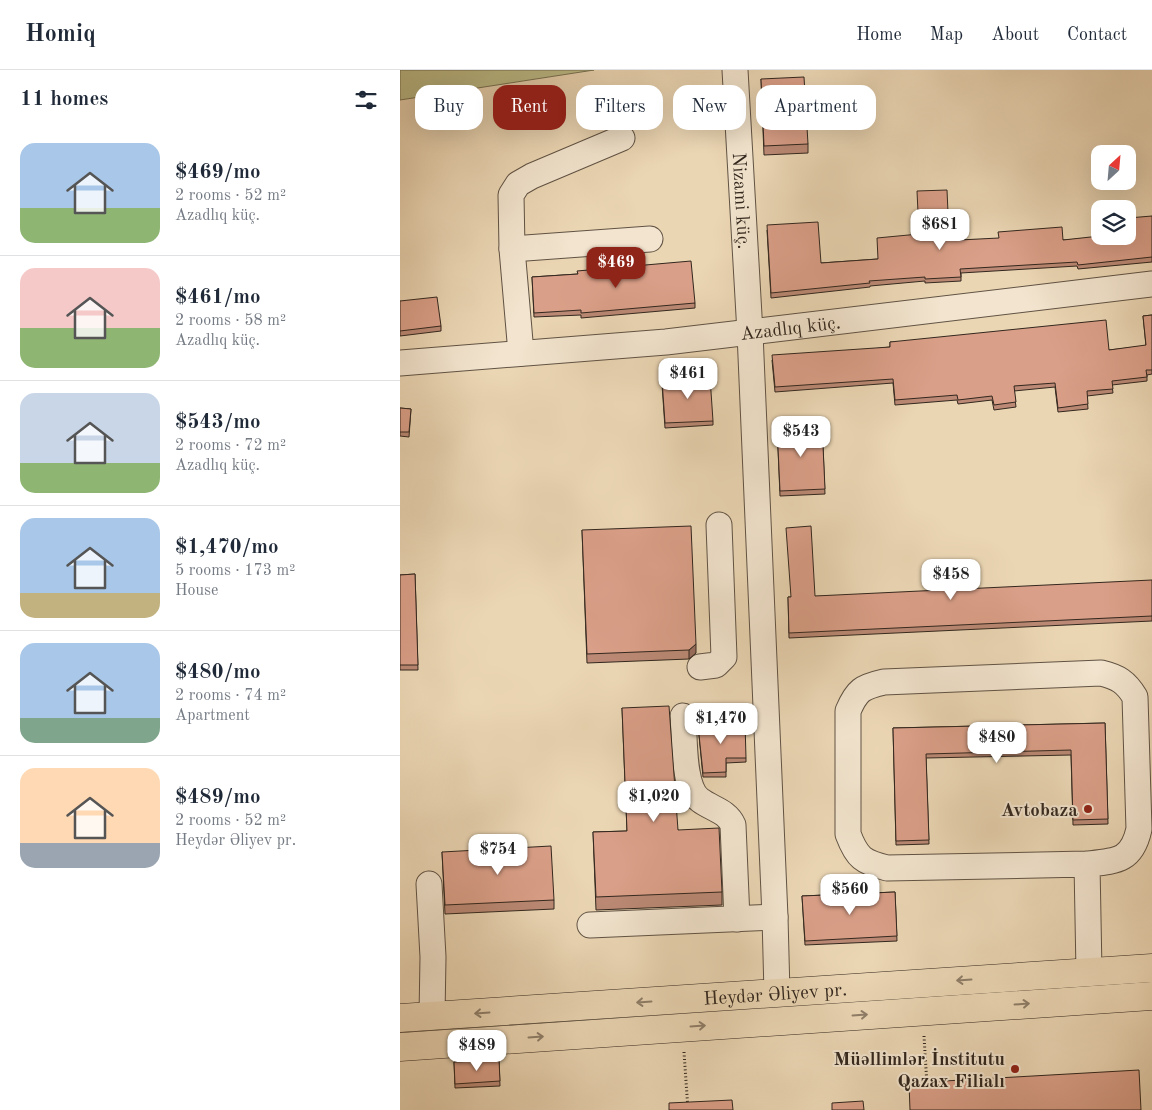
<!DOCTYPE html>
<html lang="en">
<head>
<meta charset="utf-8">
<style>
  :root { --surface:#fff; --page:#f2f2f3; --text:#1f2937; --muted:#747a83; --line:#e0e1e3; --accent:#8f2418 }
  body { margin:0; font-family:"Old Standard TT",serif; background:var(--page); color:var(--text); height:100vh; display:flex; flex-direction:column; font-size:19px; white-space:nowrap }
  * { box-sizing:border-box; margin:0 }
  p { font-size:16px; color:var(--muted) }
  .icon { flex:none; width:28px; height:28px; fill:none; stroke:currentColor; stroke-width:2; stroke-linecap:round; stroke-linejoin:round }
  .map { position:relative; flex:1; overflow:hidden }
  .drawer { display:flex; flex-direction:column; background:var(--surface); width:400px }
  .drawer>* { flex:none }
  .top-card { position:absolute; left:15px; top:15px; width:475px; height:45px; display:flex; gap:10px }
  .needle { width:32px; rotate:26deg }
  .fabs { position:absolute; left:691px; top:75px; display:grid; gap:10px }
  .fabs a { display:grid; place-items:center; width:45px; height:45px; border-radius:10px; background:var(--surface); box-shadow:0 5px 20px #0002; font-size:25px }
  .price { position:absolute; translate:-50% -42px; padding:0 11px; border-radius:10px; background:#fff; color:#222; font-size:16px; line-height:32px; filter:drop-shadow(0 1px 2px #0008) }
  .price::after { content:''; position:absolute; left:50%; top:30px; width:15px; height:11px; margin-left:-8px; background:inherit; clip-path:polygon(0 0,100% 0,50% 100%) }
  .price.selected { background:var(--accent); color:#fff }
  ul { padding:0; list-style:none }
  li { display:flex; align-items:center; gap:15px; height:125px; padding:0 20px }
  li+li { border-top:1px solid var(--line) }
  li span { display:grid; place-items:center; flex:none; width:140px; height:100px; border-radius:15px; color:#555 }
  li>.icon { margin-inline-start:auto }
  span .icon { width:60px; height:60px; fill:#fffc; stroke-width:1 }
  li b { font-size:21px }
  h2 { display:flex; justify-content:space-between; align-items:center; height:60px; padding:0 20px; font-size:21px }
  .pill { padding:0 18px; border-radius:15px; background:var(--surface); box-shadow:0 5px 20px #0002; font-size:18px; line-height:45px }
  .pill.selected { background:var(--accent); color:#fff }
  header { display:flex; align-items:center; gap:30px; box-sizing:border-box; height:70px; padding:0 25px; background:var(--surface); border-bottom:1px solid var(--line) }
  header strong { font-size:24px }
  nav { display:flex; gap:28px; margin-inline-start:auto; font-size:18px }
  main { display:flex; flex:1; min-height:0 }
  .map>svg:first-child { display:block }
  .green { fill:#bcbd8a; stroke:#777254 }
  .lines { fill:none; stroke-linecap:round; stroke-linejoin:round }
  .minor-casing { stroke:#605344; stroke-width:27 }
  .major-casing { stroke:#32271e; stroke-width:29 }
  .path { stroke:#32271e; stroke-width:3; stroke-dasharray:1 2.5; stroke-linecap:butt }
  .minor { stroke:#f2e4ce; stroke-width:25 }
  .major { stroke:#ebd6b4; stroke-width:28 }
  .wall { fill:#bb8975; stroke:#32271e }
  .shaded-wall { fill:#996f5f; stroke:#32271e }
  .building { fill:#da9f88; stroke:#32271e }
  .oneway { stroke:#8e7e69 }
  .poi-dot { fill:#8f2418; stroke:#f2e4ce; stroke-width:2 }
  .labels { text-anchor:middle; stroke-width:4; stroke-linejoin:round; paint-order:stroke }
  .street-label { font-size:19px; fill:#32271e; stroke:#f2e4ce }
  .poi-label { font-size:19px; font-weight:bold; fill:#32271e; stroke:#f2e4ce; text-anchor:end }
</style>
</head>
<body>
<header>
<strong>Homiq</strong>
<nav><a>Home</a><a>Map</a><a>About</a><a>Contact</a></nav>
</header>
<main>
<section class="drawer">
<h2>11 homes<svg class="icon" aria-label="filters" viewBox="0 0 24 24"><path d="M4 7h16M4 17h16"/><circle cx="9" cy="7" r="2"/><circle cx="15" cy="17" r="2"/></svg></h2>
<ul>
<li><span style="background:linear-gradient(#a9c7e8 65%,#8fb573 0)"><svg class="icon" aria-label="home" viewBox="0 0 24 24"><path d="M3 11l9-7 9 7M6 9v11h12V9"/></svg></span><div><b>$469/mo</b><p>2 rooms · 52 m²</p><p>Azadlıq küç.</p></div></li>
<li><span style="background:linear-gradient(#f6c9c9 60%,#8fb573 0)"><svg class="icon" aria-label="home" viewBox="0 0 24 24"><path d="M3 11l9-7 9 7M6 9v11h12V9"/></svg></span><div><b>$461/mo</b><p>2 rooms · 58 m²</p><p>Azadlıq küç.</p></div></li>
<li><span style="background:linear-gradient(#c9d6e8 70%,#8fb573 0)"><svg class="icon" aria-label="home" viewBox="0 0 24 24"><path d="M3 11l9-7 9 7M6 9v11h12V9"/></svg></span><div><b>$543/mo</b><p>2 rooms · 72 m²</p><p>Azadlıq küç.</p></div></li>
<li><span style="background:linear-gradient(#a9c7e8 75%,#c2b280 0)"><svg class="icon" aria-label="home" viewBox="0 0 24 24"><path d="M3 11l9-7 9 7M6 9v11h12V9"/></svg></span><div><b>$1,470/mo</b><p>5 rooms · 173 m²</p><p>House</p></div></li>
<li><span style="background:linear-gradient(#a9c7e8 75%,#7fa58c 0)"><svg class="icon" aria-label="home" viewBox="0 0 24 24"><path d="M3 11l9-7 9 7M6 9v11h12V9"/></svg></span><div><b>$480/mo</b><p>2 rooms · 74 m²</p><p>Apartment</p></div></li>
<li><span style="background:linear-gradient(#ffd9b3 75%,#9aa5b1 0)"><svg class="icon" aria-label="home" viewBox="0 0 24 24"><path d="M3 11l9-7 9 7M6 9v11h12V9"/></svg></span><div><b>$489/mo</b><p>2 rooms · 52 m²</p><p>Heydər Əliyev pr.</p></div></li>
</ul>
</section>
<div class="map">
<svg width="752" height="1040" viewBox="0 0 752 1040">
  <rect width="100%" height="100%" fill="#ebd6b4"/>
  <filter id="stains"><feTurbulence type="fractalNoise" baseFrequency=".004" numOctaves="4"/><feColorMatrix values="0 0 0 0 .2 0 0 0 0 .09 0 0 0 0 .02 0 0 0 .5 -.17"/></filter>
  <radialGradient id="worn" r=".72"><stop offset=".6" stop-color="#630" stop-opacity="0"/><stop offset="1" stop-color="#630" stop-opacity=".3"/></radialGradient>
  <polygon class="green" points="0,0 194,0 0,30"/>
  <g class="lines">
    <defs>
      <g id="minor">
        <path id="s1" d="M335,0l15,263 25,584 2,76"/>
        <polyline points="112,179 250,169"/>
        <polyline points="121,283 112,179 111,125 118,114 132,106 222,68"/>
        <path id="s2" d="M0,293l266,-21 486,-58"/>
        <polyline points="300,597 316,595 324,587 319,455"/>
        <path d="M283,646c2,21 -1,71 17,84 12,9 27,11 33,25l4,94"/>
        <path d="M687,794c30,-3 45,-3 52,-35l-4,-132c-9,-15 -17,-20 -34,-24l-217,9c-22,5 -27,8 -36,29v123c9,24 15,28 39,34l200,-4 2,108"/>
        <polyline points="29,814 33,887 32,946"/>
        <polyline points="190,855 375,847"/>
      </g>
      <g id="major">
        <path id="s3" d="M0,948l752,-50"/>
        <polyline points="0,977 752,926"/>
      </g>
    </defs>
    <use href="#minor" class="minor-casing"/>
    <use href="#major" class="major-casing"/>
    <g class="path">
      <polyline points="524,966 527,1015"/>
      <polyline points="284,982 288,1040"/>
    </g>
    <use href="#minor" class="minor"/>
    <use href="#major" class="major"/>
  </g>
  <g class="wall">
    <polygon points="361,9 408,74 408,83 364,85"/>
    <polygon points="752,146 752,192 678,199 677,196 561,203 561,211 525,213 525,211 470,216 470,217 371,228 367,160 421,193 478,189 549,165 559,170 663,170 728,166"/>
    <polygon points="178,204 295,233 295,238 181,248 181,245 134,247 132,207"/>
    <polygon points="0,231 41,256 41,261 0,266"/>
    <polygon points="752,245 752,304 747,305 747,311 712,315 713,323 687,326 688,339 658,342 655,317 614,321 616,337 594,340 592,330 558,334 557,330 495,335 493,313 375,322 372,290 490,277 490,272 709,280 746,276 743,246"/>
    <polygon points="262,314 313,351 313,355 265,358"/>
    <polygon points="0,338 11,339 9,367 0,366"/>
    <polygon points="422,354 425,424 380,426 377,356"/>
    <polygon points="182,460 296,583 289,589 187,593"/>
    <polygon points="15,504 18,600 0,600 0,505"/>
    <polygon points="752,518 752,551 389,568 388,527"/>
    <polygon points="222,638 278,760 322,822 322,835 196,840 193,762 227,761"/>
    <polygon points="705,653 708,754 673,755 671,685 526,688 529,774 496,775 493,658"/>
    <polygon points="298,655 346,688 346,692 326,693 326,707 303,707"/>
    <polygon points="42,782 154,830 154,839 45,844"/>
    <polygon points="495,822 497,871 405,875 402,826"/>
    <polygon points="99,990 100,1016 55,1018 54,992"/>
  </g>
  <polygon class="shaded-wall" points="296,574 296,583 289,589 289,580"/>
  <g class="building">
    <polygon points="404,7 408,74 364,76 361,9"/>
    <polygon points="547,120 549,165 558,164 559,170 599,168 598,162 662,157 663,170 700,166 728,166 728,148 752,146 752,187 678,195 677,192 560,199 561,207 525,209 525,207 469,211 470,213 371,223 367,155 418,152 421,193 478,189 477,168 519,164 517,121"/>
    <polygon points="291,191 295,233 181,243 181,240 134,243 132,207 178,204 177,201"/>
    <polygon points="37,227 41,256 0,261 0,231"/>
    <polygon points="752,245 752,300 746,300 747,307 712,311 713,319 687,321 688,334 658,338 655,313 614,316 616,332 594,335 592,326 558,330 557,325 495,330 493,309 375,317 372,285 490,277 490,272 706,250 709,280 746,275 743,246"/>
    <polygon points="310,307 313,351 265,353 262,310"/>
    <polygon points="0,338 11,339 9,362 0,362"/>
    <polygon points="422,354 425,419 380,421 377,356"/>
    <polygon points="291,456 296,574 289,580 187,584 182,460"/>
    <polygon points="411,456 415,526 752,510 752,546 389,563 388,527 391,527 386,458"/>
    <polygon points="15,504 18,595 0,595 0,505"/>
    <polygon points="269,636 278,760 319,758 322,822 196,827 193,762 227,761 222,638"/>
    <polygon points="345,653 346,688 326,688 326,702 303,703 298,655"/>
    <polygon points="705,653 708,749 673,750 671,680 526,684 529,770 496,771 493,658"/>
    <polygon points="151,776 154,830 45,835 42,782"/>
    <polygon points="495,822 497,866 405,871 402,826"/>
    <polygon points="99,990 100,1011 55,1014 54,992"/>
    <polygon points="739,1000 741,1040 510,1040 509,1013"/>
    <polygon points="332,1030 333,1040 269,1040 269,1033"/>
    <polygon points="463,1031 464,1040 432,1040 432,1033"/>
  </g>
  <defs><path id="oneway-shaft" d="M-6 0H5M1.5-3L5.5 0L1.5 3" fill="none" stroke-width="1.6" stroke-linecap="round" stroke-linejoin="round" transform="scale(1.25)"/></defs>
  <g class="oneway">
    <use href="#oneway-shaft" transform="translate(564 910) rotate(176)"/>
    <use href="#oneway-shaft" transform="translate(244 932) rotate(176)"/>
    <use href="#oneway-shaft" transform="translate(622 934) rotate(-4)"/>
    <use href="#oneway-shaft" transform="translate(82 943) rotate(176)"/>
    <use href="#oneway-shaft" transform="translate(460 945) rotate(-4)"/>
    <use href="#oneway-shaft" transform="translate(298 956) rotate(-4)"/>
    <use href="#oneway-shaft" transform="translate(136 967) rotate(-4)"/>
  </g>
  <g class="poi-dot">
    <circle cx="688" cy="739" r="5"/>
    <circle cx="615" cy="999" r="5"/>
  </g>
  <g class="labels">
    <g class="street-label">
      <text dy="7" stroke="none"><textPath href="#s1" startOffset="131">Nizami küç.</textPath></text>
      <text dy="7" stroke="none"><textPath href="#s2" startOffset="392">Azadlıq küç.</textPath></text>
      <text dy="7" stroke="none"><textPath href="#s3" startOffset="376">Heydər Əliyev pr.</textPath></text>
    </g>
    <g class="poi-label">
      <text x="678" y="746">Avtobaza</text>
      <text x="605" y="995">Müəllimlər İnstitutu<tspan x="605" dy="22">Qazax Filialı</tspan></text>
    </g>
  </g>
  <rect width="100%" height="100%" filter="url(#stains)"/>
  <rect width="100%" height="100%" fill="url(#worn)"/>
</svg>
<div class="fabs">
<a><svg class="needle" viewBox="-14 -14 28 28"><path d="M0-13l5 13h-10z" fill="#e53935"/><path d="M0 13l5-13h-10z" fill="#747a83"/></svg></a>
<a><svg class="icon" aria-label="layers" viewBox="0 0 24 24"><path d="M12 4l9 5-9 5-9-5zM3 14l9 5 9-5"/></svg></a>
</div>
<b class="price" style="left:540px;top:181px">$681</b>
<b class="price selected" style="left:216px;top:219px">$469</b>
<b class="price" style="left:288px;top:330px">$461</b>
<b class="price" style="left:401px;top:388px">$543</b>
<b class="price" style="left:551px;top:531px">$458</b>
<b class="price" style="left:321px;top:675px">$1,470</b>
<b class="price" style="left:597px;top:694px">$480</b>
<b class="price" style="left:254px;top:753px">$1,020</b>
<b class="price" style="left:98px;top:806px">$754</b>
<b class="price" style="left:450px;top:846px">$560</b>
<b class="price" style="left:77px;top:1002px">$489</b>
<div class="top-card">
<a class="pill">Buy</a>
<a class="pill selected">Rent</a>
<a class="pill">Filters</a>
<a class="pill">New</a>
<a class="pill">Apartment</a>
</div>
</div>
</main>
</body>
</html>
